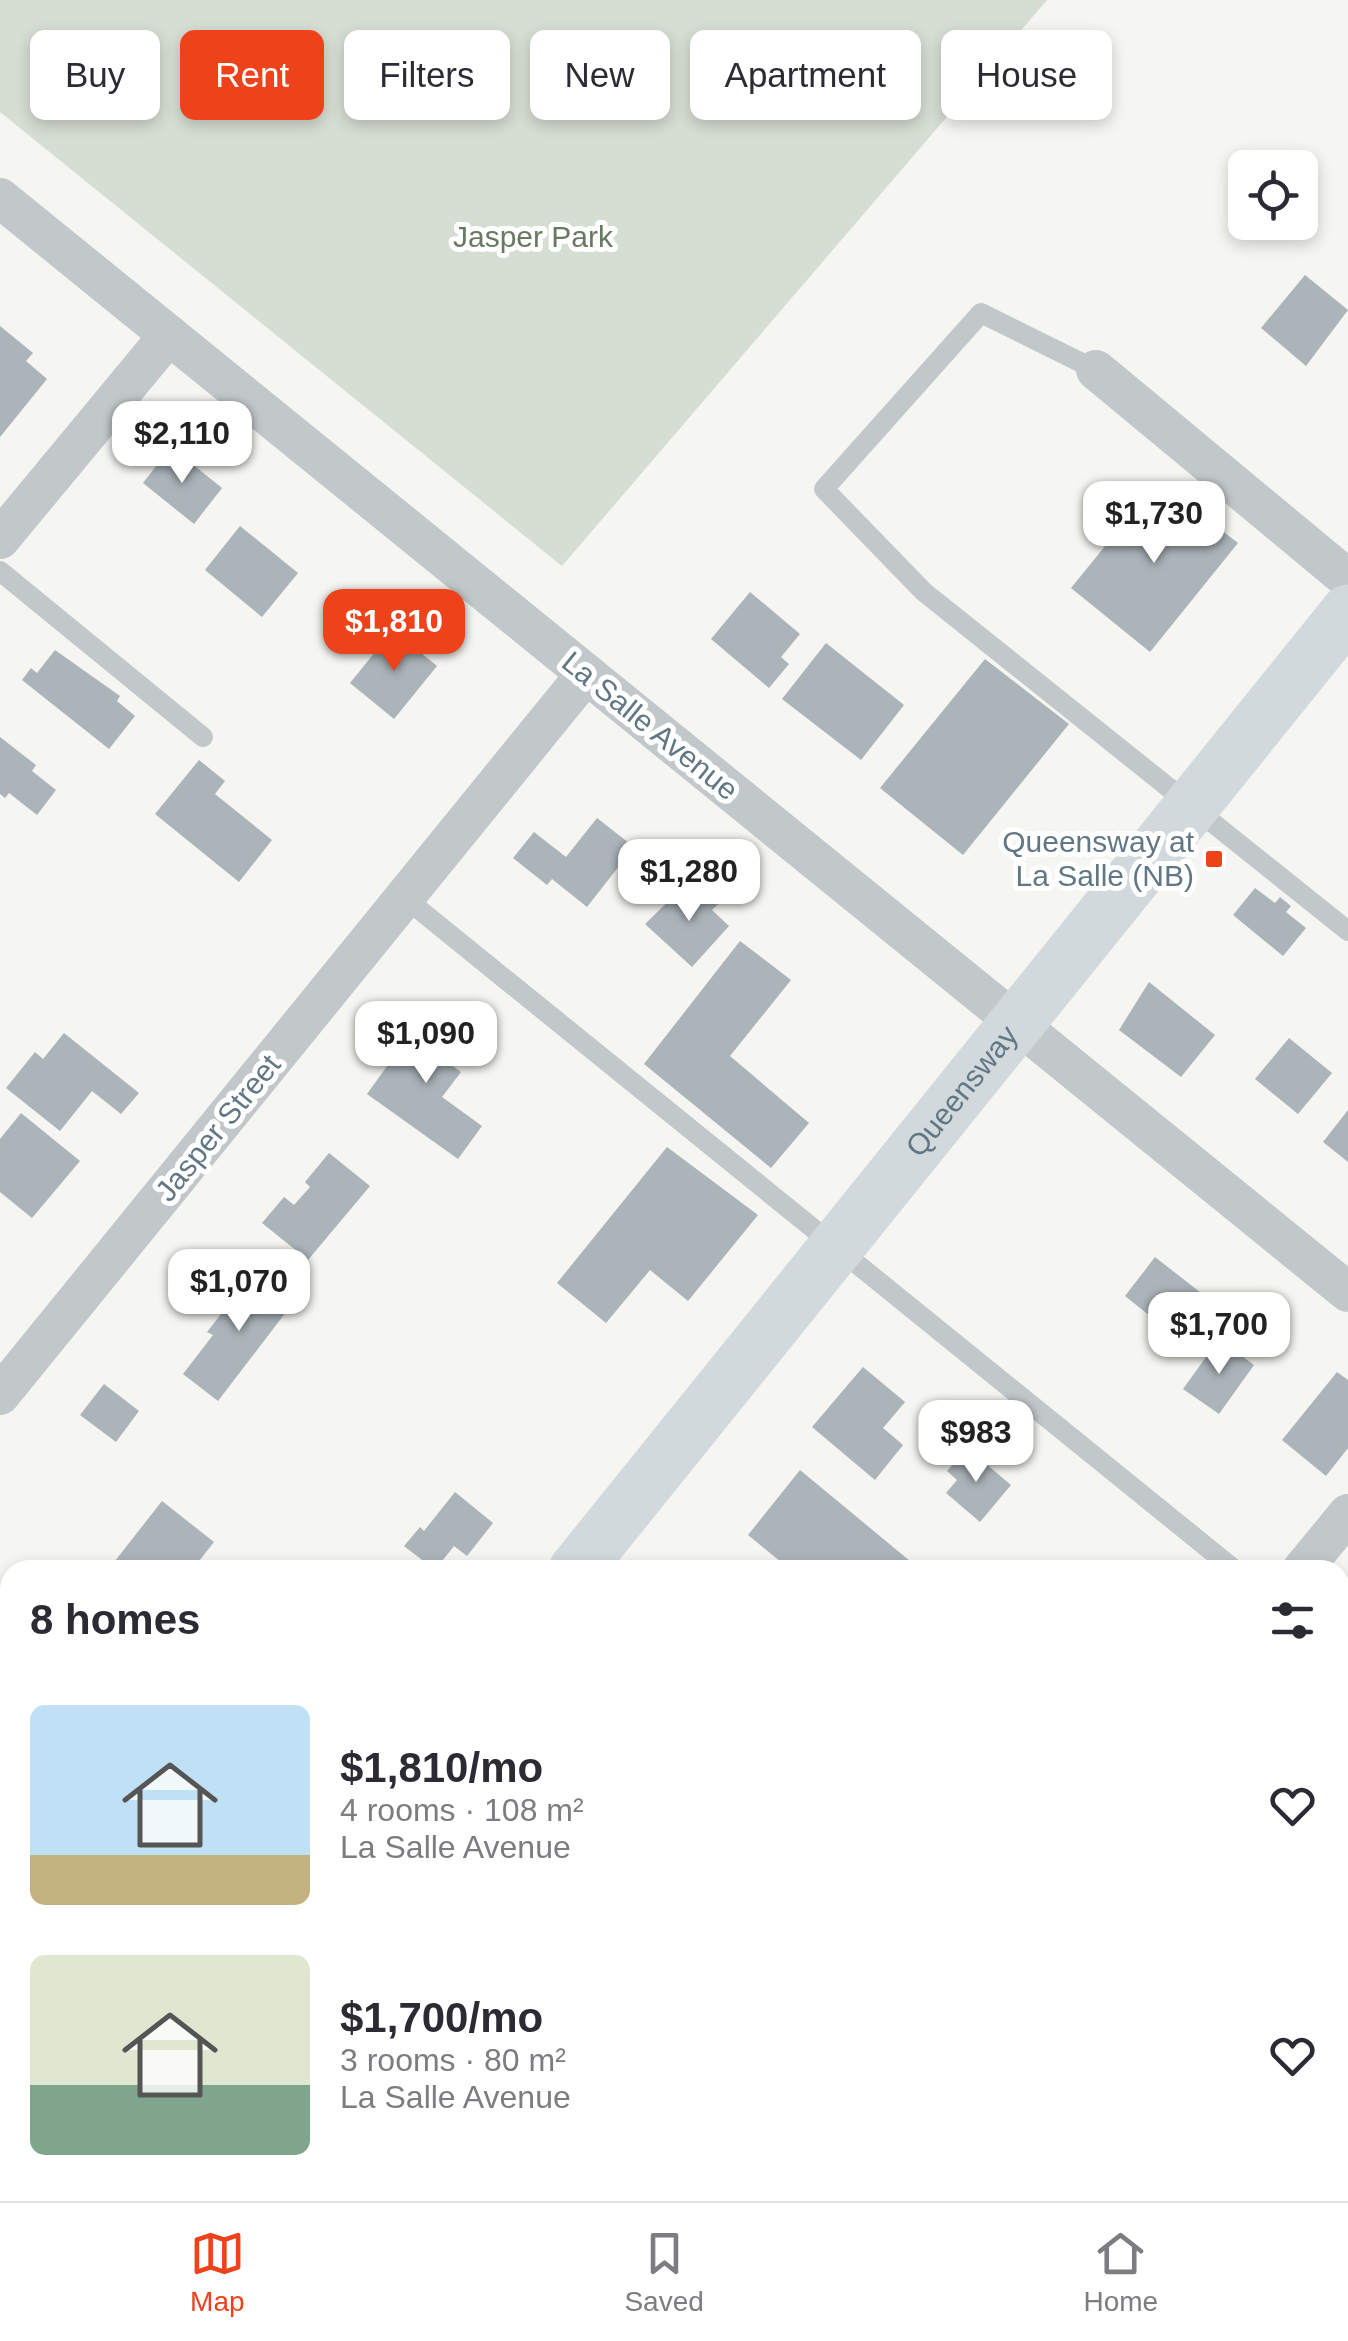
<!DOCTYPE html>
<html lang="en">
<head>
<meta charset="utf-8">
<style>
  :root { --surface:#fff; --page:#f7f7f7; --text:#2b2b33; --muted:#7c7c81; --line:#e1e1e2; --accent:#ed421a }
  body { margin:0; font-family:Helvetica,sans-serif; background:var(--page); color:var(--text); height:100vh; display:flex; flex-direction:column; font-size:38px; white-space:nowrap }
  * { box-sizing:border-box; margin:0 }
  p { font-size:32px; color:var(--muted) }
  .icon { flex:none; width:55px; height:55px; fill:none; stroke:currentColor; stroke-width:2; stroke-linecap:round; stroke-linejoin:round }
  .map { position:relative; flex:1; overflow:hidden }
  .sheet { position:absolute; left:0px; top:1560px; width:1350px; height:642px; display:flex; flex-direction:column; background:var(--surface); border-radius:30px 30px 0 0; box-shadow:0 5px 15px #0003 }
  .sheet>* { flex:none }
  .guide { position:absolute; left:30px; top:30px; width:1290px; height:90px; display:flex; gap:20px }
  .buttons { position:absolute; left:1228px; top:150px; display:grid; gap:20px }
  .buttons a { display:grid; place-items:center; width:90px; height:90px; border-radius:15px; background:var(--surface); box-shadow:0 5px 15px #0003; font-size:50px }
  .price { position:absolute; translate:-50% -85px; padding:0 22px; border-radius:20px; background:#fff; color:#222; font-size:32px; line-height:65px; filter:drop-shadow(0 2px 5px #0008) }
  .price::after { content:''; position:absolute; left:50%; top:60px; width:30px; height:22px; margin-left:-15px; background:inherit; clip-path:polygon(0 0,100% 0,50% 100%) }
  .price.current { background:var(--accent); color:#fff }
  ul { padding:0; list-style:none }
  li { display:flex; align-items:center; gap:30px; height:250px; padding:0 30px }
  li span { display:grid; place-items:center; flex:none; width:280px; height:200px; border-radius:15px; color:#555 }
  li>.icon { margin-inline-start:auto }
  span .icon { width:120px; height:120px; fill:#fffc; stroke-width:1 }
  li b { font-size:42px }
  h2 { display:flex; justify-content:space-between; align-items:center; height:120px; padding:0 30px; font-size:42px }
  .tag { padding:0 35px; border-radius:15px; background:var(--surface); box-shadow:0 5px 15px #0003; font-size:35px; line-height:90px }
  .tag.current { background:var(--accent); color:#fff }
  .menu { display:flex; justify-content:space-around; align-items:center; height:140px; border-top:2px solid var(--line); background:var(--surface); font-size:28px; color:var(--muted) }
  .menu a { display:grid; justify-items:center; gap:5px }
  .menu .current { color:var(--accent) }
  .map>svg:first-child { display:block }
  .green { fill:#d6ddd2 }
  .building { fill:#abb4b9 }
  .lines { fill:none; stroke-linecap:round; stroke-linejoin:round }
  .lane { stroke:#c2c7c9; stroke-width:20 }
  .street { stroke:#c2c7c9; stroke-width:40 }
  .secondary { stroke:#d2d9dc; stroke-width:55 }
  .poi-dot { fill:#ed421a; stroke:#fff; stroke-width:4 }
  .labels { text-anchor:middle; stroke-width:10; stroke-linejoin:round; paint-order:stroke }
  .park-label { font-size:30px; fill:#687b62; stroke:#fff }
  .street-label { font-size:30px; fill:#627784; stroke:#fff }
  .poi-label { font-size:30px; fill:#627784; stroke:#fff; text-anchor:end }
</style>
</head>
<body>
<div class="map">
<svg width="1348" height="2201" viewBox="0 0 1348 2201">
  <rect width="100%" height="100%" fill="#f5f5f1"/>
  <polygon class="green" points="0,0 1047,0 562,566 0,112"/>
  <g class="building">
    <polygon points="1305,275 1348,310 1306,366 1261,328"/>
    <polygon points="0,326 33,353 26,361 47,379 0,437"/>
    <polygon points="171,447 222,488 194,524 143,483"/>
    <polygon points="1158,481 1238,543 1150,652 1071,588"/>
    <polygon points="240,526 298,573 262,617 205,570"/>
    <polygon points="750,592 800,634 781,657 789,664 769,688 711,639"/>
    <polygon points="393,630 437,666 394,719 350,683"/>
    <polygon points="826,643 904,705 861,760 782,699"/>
    <polygon points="55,650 120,696 117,701 135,716 109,749 22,680 31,668 37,673"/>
    <polygon points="985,659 1069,724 963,855 880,788"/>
    <polygon points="0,737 36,765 32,771 56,790 37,815 9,793 5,798 0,794"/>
    <polygon points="199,760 225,781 215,794 272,840 239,882 155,814"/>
    <polygon points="597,818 634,847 587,907 552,879 547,885 513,858 534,832 566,857"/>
    <polygon points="688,882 704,896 708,891 720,902 712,910 729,926 692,967 645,924"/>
    <polygon points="1255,888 1275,903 1280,897 1291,906 1286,912 1306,928 1283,956 1233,915"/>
    <polygon points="740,941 791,980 730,1056 809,1123 771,1168 644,1064"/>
    <polygon points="1149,982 1215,1035 1181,1077 1119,1030"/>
    <polygon points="432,1004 458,1023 436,1054 461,1072 442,1097 482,1126 458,1159 367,1094"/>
    <polygon points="64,1033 139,1093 121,1114 92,1091 60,1131 6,1088 35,1052 43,1059"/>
    <polygon points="1289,1038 1332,1073 1298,1114 1255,1079"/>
    <polygon points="1348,1110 1348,1162 1323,1142"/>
    <polygon points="21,1113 80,1161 32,1218 0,1192 0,1139"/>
    <polygon points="667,1147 758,1215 688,1301 650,1270 606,1323 557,1283"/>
    <polygon points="329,1153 370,1186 308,1260 262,1223 284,1197 294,1205 310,1187 305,1182"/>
    <polygon points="1155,1257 1205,1296 1175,1336 1125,1296"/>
    <polygon points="256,1269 296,1299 218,1401 183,1374 213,1335 207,1332"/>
    <polygon points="1219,1339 1254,1365 1219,1414 1183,1389"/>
    <polygon points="863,1367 905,1402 883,1428 903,1445 875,1480 812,1427"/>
    <polygon points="1337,1372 1348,1380 1348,1448 1326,1476 1282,1440"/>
    <polygon points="104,1384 139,1411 116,1442 80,1415"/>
    <polygon points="967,1448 1011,1485 980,1522 946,1493 957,1480 947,1471"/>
    <polygon points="800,1470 910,1561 902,1570 791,1570 748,1535"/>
    <polygon points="455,1492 493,1523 467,1556 454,1546 435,1570 404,1546 420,1527 424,1531"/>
    <polygon points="162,1501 214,1542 192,1570 127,1570 115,1561"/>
    <polygon points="1342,1715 1348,1720 1348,1789 1340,1798"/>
    <polygon points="1348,1899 1348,1945 1340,1955 1340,1900 1344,1903"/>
  </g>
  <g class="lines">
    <g class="lane">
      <polyline points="1096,370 981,313 824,489 924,592 1348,931"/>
      <polyline points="0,571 203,737"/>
      <polyline points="405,898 1235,1570"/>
      <polyline points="1340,1654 1348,1661"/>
    </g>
    <g class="street">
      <polyline points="0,198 1348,1292"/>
      <polyline points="1096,370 1348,579"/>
      <polyline points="0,539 169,335"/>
      <polyline points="0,1395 586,674"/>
      <polyline points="1302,1570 1348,1514"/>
      <polyline points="0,1608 10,1616"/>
    </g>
    <g class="secondary">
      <path id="s1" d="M576,1570l772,-958"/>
      <polyline points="0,1918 10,1919"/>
    </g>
  </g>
  <rect class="poi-dot" x="1204" y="849" width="20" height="20" rx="5"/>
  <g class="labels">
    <g class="park-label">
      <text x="533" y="247">Jasper Park</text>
    </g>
    <g class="street-label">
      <text transform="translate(650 726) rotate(39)" y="10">La Salle Avenue</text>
      <text dy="10" stroke="none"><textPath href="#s1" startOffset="615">Queensway</textPath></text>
      <text transform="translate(218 1128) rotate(-51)" y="10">Jasper Street</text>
    </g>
    <g class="poi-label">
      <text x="1194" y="852">Queensway at<tspan x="1194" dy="34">La Salle (NB)</tspan></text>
    </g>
  </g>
</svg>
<div class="buttons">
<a><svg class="icon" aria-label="locate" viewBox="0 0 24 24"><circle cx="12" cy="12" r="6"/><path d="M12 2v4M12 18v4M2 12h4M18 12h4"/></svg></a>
</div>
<b class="price" style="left:182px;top:486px">$2,110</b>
<b class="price" style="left:1154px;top:566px">$1,730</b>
<b class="price current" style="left:394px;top:674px">$1,810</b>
<b class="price" style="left:689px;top:924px">$1,280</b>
<b class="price" style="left:426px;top:1086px">$1,090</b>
<b class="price" style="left:239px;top:1334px">$1,070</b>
<b class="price" style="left:1219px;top:1377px">$1,700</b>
<b class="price" style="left:976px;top:1485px">$983</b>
<div class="guide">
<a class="tag">Buy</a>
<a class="tag current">Rent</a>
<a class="tag">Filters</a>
<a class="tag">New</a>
<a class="tag">Apartment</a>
<a class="tag">House</a>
</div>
<section class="sheet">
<h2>8 homes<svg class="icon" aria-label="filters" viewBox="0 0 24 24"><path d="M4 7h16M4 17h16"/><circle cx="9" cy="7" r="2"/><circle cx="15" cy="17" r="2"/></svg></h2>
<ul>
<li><span style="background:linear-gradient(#bfe0f5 75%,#c2b280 0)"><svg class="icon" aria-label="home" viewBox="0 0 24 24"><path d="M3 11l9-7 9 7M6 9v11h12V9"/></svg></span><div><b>$1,810/mo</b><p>4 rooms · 108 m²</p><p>La Salle Avenue</p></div><svg class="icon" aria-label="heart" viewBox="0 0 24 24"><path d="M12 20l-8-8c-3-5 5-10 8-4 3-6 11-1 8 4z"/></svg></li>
<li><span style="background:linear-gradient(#dfe7d0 65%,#7fa58c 0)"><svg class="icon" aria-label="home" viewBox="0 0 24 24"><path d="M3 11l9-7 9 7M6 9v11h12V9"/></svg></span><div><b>$1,700/mo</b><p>3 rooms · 80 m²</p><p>La Salle Avenue</p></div><svg class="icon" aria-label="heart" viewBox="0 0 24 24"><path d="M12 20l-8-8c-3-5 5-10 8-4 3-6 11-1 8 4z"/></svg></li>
</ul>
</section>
</div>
<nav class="menu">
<a class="current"><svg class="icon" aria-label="map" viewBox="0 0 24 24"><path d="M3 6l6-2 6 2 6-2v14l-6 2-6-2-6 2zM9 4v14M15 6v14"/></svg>Map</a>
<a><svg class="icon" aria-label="saved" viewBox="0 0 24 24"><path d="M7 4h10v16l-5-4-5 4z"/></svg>Saved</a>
<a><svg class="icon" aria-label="home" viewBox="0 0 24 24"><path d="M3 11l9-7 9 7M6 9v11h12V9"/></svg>Home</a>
</nav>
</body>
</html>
